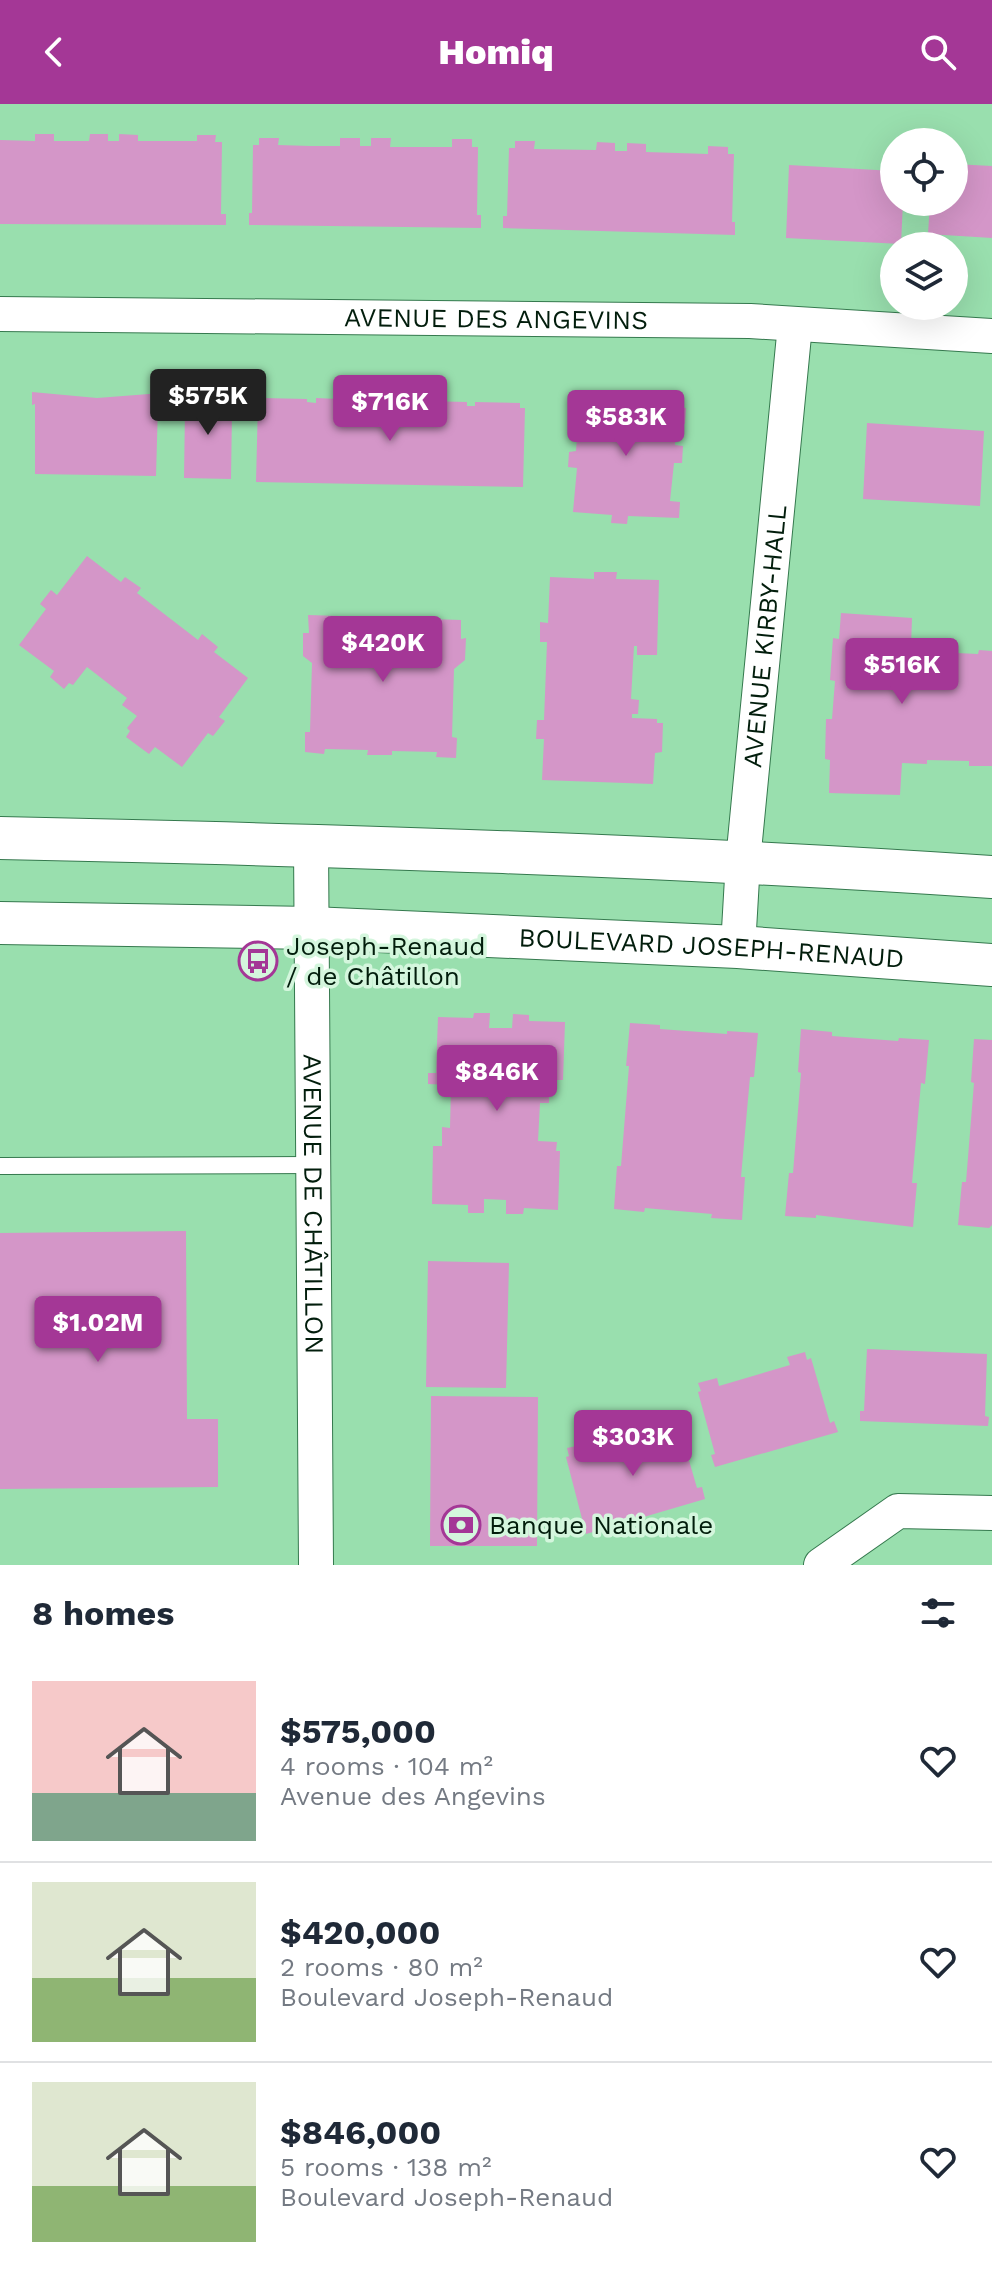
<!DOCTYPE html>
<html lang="en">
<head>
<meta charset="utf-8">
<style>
  :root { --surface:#fff; --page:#f6f6f7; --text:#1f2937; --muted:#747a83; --line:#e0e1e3; --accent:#a43796 }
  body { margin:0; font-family:"Work Sans",sans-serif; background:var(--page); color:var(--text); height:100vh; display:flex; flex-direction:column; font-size:30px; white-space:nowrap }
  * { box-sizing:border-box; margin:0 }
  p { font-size:26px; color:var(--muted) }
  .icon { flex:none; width:44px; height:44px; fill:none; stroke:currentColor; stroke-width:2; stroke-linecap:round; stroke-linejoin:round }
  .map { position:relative; height:1461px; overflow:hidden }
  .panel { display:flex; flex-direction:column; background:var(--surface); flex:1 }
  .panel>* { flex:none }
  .fabs { position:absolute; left:880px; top:24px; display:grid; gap:16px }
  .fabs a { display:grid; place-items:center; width:88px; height:88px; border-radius:50%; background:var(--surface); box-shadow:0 8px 32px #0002; font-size:40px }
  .price { position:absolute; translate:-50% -68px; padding:0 18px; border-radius:8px; background:var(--accent); color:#fff; font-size:26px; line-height:52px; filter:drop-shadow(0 2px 4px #0008) }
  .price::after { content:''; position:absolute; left:50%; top:48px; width:24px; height:18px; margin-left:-12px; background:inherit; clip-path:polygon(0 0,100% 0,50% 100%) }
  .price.on { background:#222; color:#fff }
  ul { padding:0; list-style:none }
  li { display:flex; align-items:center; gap:24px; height:200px; padding:0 32px }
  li+li { border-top:2px solid var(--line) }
  li span { display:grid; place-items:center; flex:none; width:224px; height:160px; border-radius:0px; color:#555 }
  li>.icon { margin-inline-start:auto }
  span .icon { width:96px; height:96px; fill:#fffc; stroke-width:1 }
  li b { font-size:34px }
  h2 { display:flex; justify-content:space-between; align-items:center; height:96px; padding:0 32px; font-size:34px }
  header { display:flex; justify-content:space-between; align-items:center; height:104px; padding:0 32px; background:var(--accent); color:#fff; font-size:36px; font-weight:800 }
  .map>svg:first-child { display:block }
  .building { fill:#d496c8 }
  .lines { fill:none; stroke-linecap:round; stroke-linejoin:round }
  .service-casing { stroke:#35794e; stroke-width:18 }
  .minor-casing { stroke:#35794e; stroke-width:36 }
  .tertiary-casing { stroke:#35794e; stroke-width:44 }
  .service { stroke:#fff; stroke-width:16 }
  .minor { stroke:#fff; stroke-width:34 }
  .tertiary { stroke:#fff; stroke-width:42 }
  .labels { text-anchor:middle; stroke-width:7; stroke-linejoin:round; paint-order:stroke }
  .street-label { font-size:26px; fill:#021d0c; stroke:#d4f6dd }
  .poi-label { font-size:26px; fill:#021d0c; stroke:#d4f6dd; text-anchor:start }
</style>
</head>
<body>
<header><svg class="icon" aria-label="back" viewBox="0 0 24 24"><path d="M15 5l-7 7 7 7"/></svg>Homiq<svg class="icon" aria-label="search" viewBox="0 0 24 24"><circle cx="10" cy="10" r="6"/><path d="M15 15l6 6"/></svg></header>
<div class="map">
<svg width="992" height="1461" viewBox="0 0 992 1461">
  <rect width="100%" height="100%" fill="#99dfae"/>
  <g class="building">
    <polygon points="35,30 54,30 54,37 89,37 90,30 108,30 108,37 119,37 119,30 138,31 138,37 197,37 197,31 216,31 215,38 222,38 221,110 226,110 226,121 0,120 0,36 35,37"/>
    <polygon points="259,34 279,34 278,41 310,42 340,42 340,34 360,34 360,42 371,42 371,34 391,34 390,43 452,43 452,35 472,35 472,43 478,43 477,111 481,111 481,124 249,121 249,109 252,109 253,41 259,41"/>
    <polygon points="515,37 535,37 534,45 596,46 597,38 615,39 615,47 627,47 627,39 646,40 646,48 708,50 708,42 728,43 728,50 734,50 732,118 735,118 735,131 503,124 503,112 507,112 509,44 515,44"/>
    <polygon points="954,60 992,62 992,134 928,130 930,98 954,98"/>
    <polygon points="789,61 894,67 894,98 903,98 901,140 786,134"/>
    <polygon points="32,288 97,294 162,289 162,302 158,301 156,372 35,370 35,300 32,301"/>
    <polygon points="617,289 634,290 634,296 678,300 677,303 686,304 685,320 677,319 675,341 683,342 682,359 674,359 670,397 680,398 679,414 628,412 627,420 611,419 612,411 573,408 577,364 568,363 569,348 576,347 580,293 616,296"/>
    <polygon points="180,293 237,294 236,307 232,307 231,375 184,374 185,305 180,305"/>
    <polygon points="262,294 307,295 307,298 316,299 316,294 360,296 361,299 369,300 369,296 416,297 416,301 422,301 422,297 467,298 467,302 475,302 475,298 520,299 520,304 525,304 523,383 256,378 258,298 263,299"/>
    <polygon points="867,319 984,327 980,402 863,395"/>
    <polygon points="87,452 121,478 125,473 141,484 137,489 198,536 202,530 218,543 214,548 248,574 219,613 225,617 213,632 208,629 182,663 155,643 149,650 126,633 130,627 127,624 137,612 122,601 127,594 87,563 73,581 69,579 64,585 50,573 54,567 19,541 46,505 40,500 51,486 57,491"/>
    <polygon points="594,468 617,468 616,475 659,476 657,551 637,551 637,542 634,542 631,595 639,596 638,610 632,610 632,614 657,615 657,619 663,619 662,648 655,649 653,680 542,676 544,635 536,635 537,616 544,616 547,538 540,538 540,518 548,519 550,473 594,475"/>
    <polygon points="841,509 912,514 911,542 935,543 935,548 978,550 979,546 992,547 992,662 969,662 969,657 927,656 927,660 902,659 900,691 829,689 830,656 825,655 826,615 832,615 835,577 830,576 833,534 839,535"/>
    <polygon points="308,511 461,516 461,535 466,534 465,556 454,565 452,633 457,634 456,654 436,653 437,648 392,647 392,651 367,651 368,646 325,645 324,650 305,648 305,628 310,628 312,559 303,552 303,529 309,529"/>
    <polygon points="474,909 490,909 489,924 512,924 513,910 529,911 529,917 565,918 563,976 549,976 549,999 540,999 538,1037 557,1038 556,1047 560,1047 558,1106 524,1104 523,1110 506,1110 506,1096 484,1095 484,1109 468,1109 468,1101 432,1100 433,1042 442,1042 442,1023 450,1024 451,981 428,980 428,969 436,969 438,913 473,914"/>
    <polygon points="630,919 660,921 660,925 727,930 727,927 758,929 754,973 750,973 741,1073 745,1073 742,1116 711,1114 712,1110 645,1104 644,1108 614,1105 617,1062 621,1062 629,962 626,962"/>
    <polygon points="801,925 832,928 832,932 898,937 899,934 929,936 925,980 921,979 912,1079 917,1079 913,1123 816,1111 816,1114 785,1112 789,1069 793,1069 801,969 798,968"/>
    <polygon points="974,935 992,936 992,1121 989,1124 958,1121 962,1078 966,1078 974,979 971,978"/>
    <polygon points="186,1127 187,1315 218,1315 218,1383 0,1385 0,1129"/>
    <polygon points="428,1157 509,1159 506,1284 426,1283"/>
    <polygon points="867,1245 987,1250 985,1312 989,1313 988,1322 860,1317 860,1307 864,1307"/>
    <polygon points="805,1248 807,1256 811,1254 830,1319 834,1317 838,1328 715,1363 711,1351 715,1350 698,1288 701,1287 698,1279 717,1274 719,1282 790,1261 787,1253"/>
    <polygon points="431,1292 538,1293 537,1442 430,1442"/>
    <polygon points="673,1313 676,1322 679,1322 697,1384 702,1383 705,1395 586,1430 566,1353 569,1352 567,1344 585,1340 586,1347 623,1337 657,1327 655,1319"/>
  </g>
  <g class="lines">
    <defs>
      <polyline id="service" points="0,1062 313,1061"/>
      <g id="minor">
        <path id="s1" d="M0,210l750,7 242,15"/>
        <path id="s2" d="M311,740l5,721"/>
        <path id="s3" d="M738,843l5,-86 52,-536"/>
        <polyline points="821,1461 898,1407 992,1409"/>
      </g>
      <g id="tertiary">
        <path d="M0,734c331,7 662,17 992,39"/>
        <path id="s4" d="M0,819l311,5 427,19 254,18"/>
      </g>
    </defs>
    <use href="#service" class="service-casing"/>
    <use href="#minor" class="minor-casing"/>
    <use href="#tertiary" class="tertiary-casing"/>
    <use href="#service" class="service"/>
    <use href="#minor" class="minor"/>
    <use href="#tertiary" class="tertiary"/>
  </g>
  <defs>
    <symbol id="bus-ring" viewBox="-11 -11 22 22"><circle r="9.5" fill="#d4f6dd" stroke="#a43796" stroke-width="1.5"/><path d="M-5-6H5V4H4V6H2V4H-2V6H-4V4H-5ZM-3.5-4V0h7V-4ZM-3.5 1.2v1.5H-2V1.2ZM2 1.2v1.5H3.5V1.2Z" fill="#a43796"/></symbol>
    <symbol id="bank-ring" viewBox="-11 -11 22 22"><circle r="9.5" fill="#d4f6dd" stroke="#a43796" stroke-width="1.5"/><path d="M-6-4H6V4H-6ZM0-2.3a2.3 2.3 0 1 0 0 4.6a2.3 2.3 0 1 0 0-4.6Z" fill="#a43796"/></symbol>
  </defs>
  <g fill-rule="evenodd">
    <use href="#bus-ring" x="236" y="835" width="44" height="44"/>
    <use href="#bank-ring" x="439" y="1399" width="44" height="44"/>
  </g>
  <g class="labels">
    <g class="street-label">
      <text dy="9" stroke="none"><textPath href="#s1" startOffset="496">AVENUE DES ANGEVINS</textPath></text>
      <text dy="9" stroke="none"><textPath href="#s3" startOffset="312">AVENUE KIRBY-HALL</textPath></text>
      <text dy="9" stroke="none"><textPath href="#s4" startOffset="712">BOULEVARD JOSEPH-RENAUD</textPath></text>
      <text dy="9" stroke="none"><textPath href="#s2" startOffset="360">AVENUE DE CHÂTILLON</textPath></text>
    </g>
    <g class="poi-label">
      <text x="286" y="851">Joseph-Renaud<tspan x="286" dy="30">/ de Châtillon</tspan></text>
      <text x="489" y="1430">Banque Nationale</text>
    </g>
  </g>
</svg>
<div class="fabs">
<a><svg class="icon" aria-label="locate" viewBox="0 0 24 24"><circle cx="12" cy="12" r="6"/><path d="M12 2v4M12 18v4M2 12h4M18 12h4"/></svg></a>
<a><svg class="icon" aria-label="layers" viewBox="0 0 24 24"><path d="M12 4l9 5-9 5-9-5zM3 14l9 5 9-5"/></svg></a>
</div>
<b class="price on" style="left:208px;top:333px">$575K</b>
<b class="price" style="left:390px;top:339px">$716K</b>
<b class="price" style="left:626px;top:354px">$583K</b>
<b class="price" style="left:383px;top:580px">$420K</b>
<b class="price" style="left:902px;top:602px">$516K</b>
<b class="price" style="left:497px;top:1009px">$846K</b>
<b class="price" style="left:98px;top:1260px">$1.02M</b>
<b class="price" style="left:633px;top:1374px">$303K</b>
</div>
<section class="panel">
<h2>8 homes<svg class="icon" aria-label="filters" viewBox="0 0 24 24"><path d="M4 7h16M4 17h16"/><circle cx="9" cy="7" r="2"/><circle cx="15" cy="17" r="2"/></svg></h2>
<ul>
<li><span style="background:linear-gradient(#f6c9c9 70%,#7fa58c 0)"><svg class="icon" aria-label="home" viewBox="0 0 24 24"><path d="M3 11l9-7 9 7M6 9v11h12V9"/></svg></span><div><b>$575,000</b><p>4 rooms · 104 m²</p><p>Avenue des Angevins</p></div><svg class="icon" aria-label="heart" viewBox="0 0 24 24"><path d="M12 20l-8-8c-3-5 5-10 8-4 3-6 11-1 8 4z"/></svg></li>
<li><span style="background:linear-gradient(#dfe7d0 60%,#8fb573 0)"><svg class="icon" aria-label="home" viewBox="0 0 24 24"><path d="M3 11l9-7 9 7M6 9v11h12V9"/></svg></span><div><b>$420,000</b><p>2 rooms · 80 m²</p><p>Boulevard Joseph-Renaud</p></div><svg class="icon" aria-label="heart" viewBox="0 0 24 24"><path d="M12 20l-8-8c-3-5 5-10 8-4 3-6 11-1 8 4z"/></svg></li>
<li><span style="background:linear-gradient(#dfe7d0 65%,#8fb573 0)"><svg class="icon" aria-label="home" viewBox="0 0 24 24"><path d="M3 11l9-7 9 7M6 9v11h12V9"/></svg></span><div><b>$846,000</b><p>5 rooms · 138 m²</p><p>Boulevard Joseph-Renaud</p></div><svg class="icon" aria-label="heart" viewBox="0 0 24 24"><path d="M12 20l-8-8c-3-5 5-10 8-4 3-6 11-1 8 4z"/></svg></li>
</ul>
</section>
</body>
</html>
